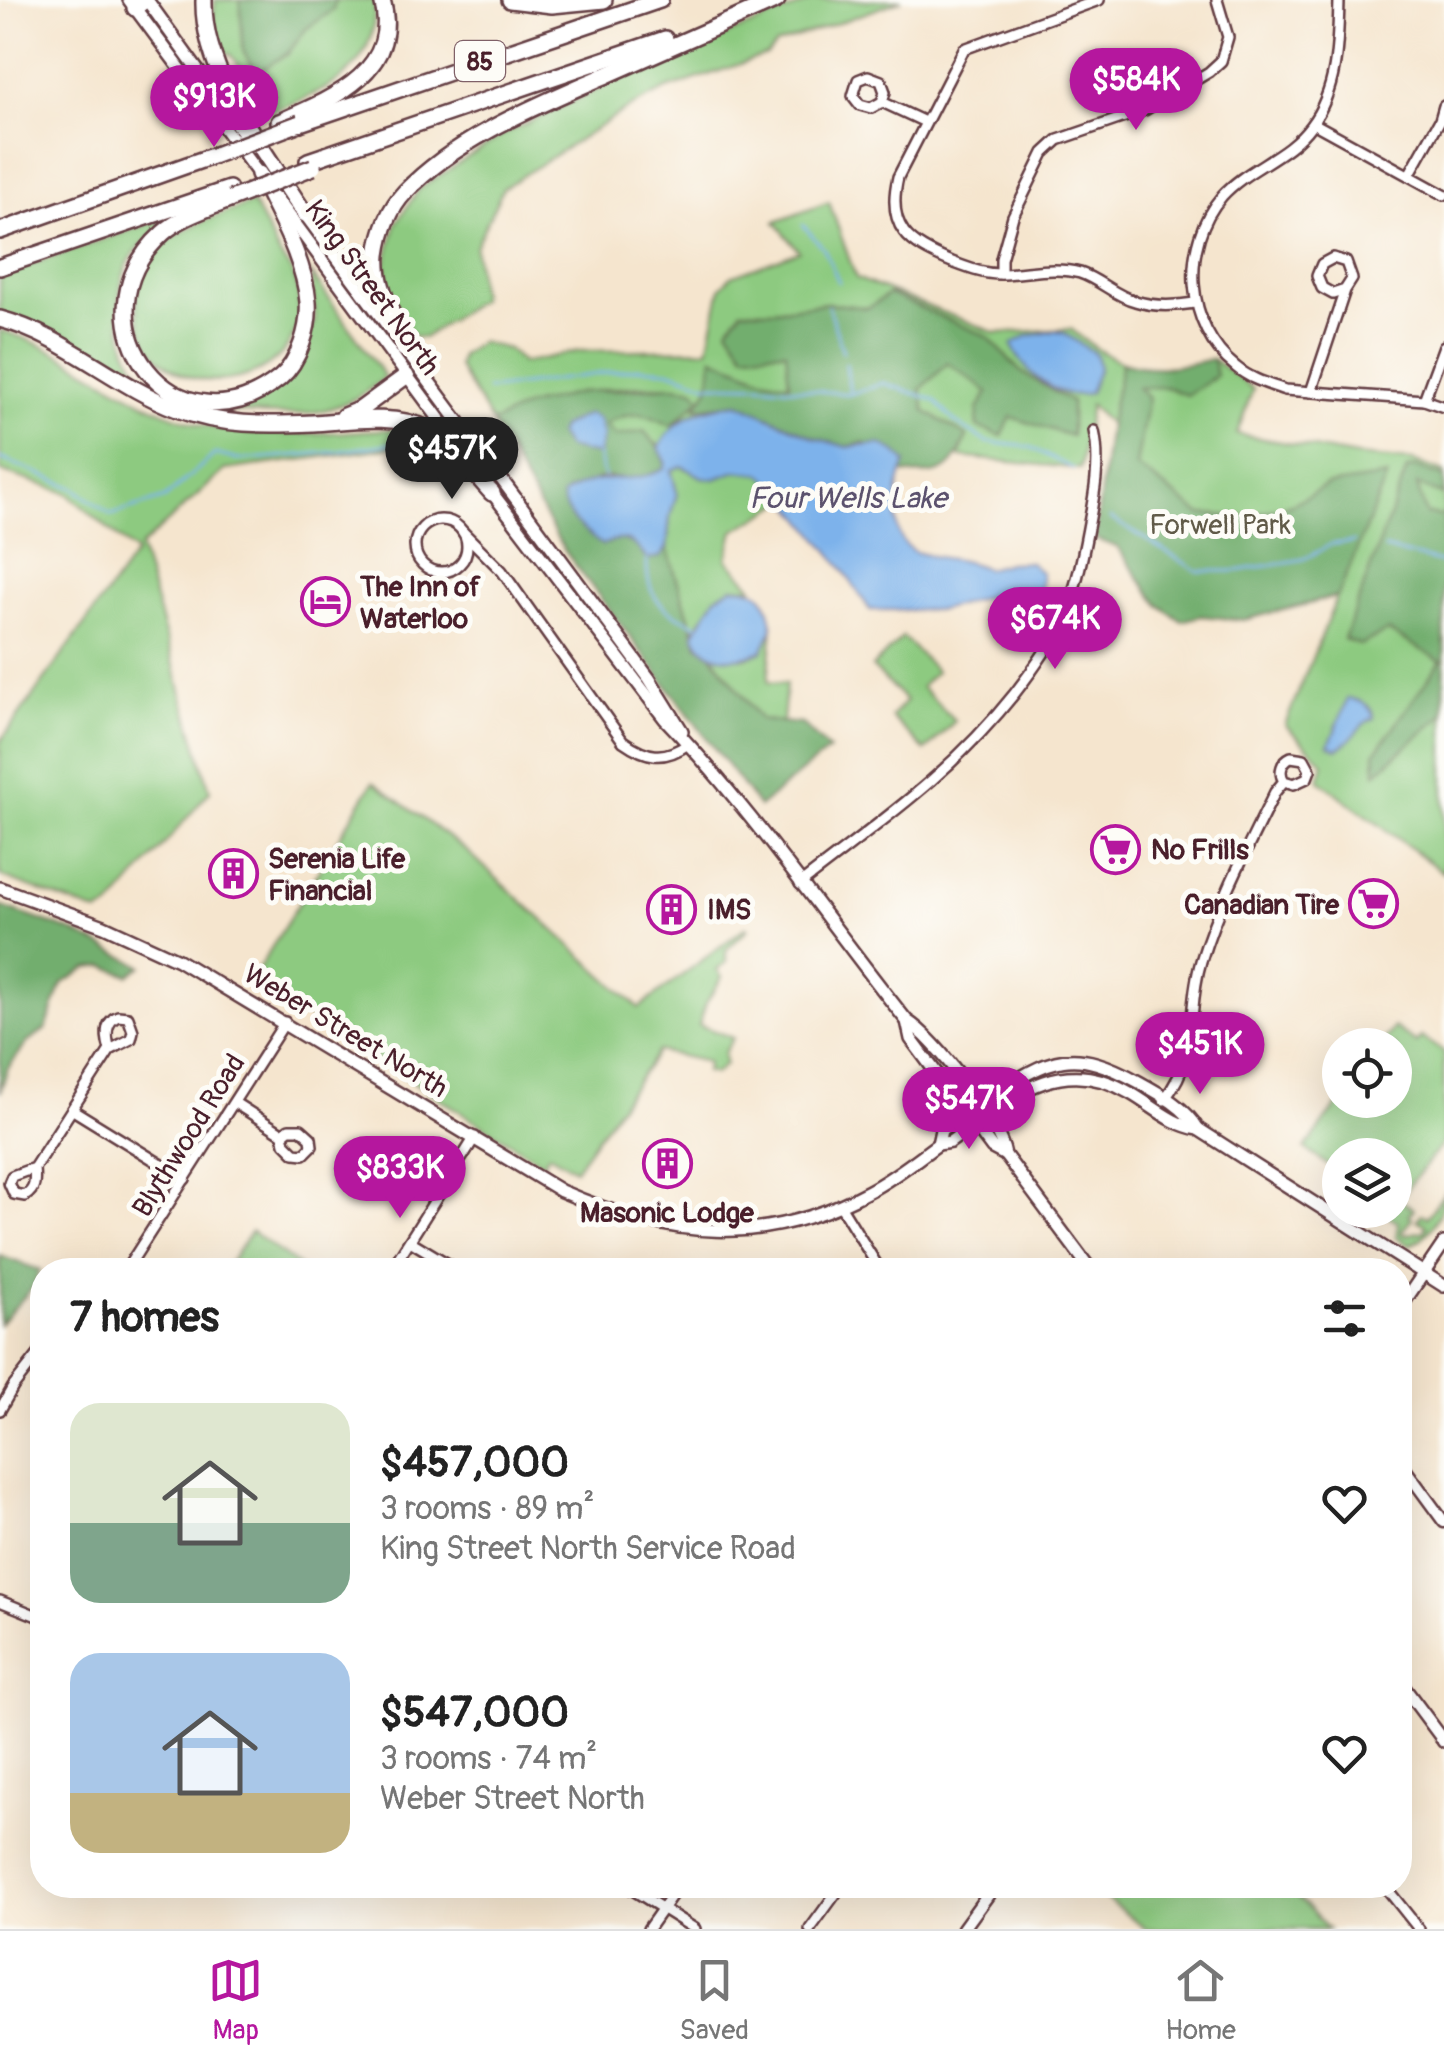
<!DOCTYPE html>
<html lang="en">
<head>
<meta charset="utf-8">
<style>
  :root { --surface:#fff; --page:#f2f2f2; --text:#222; --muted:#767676; --line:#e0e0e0; --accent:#b5179e }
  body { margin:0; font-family:Pangolin,sans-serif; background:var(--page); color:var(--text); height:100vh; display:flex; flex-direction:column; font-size:38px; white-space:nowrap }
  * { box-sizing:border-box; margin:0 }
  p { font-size:32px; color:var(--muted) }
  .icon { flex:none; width:55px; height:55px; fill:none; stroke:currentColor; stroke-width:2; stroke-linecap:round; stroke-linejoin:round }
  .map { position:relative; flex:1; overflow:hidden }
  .details { position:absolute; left:30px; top:1258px; width:1382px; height:640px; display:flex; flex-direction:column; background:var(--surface); border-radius:40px; box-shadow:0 10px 40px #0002 }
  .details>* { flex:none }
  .tools { position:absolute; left:1322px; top:1028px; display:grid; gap:20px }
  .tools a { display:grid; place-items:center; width:90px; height:90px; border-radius:50%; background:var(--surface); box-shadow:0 10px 40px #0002; font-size:50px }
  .price { position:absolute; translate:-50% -85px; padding:0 22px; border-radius:35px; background:var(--accent); color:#fff; font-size:32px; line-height:65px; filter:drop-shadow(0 2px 5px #0008) }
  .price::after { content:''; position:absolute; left:50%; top:60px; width:30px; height:22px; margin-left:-15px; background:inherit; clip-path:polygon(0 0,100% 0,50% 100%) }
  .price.selected { background:#222; color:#fff }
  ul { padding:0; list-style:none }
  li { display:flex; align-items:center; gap:30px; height:250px; padding:0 40px }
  li span { display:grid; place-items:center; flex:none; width:280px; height:200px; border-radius:30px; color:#555 }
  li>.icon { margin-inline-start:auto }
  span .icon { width:120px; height:120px; fill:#fffc; stroke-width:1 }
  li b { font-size:42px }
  h2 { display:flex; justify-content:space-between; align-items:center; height:120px; padding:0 40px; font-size:42px }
  .tab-bar { display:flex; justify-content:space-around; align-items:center; height:140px; border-top:2px solid var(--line); background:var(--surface); font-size:28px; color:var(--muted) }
  .tab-bar a { display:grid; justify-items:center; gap:5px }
  .tab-bar .selected { color:var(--accent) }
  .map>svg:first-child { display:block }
  .green { fill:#8dca80; stroke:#6c7456; stroke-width:2.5 }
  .forest { fill:#72ae6e; stroke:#5e664c; stroke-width:2.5 }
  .water { fill:#7db2eb; stroke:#64688b; stroke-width:2.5 }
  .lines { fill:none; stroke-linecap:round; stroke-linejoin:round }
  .stream { stroke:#7db2eb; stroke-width:2.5 }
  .minor-casing { stroke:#643d43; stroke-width:14 }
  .tertiary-casing { stroke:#643d43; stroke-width:15 }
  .secondary-casing { stroke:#643d43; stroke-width:16 }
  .motorway-casing { stroke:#643d43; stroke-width:20 }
  .minor { stroke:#fff; stroke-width:9 }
  .tertiary { stroke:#fff; stroke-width:10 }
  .secondary { stroke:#fff; stroke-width:11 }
  .motorway { stroke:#fff; stroke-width:15 }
  .motorway-bridge-casing { stroke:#643d43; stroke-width:20; stroke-linecap:butt }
  .motorway-bridge { stroke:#fff; stroke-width:15 }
  .labels { text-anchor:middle; stroke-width:10; stroke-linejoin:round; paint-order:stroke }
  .shield { fill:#fdfcf7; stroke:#806168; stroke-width:2.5 }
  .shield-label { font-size:25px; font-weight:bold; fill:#4a1f2b }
  .street-label { font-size:28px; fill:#4a1f2b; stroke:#fdfcf7 }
  .park-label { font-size:28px; fill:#615b49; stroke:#fdfcf7 }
  .poi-label { font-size:28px; font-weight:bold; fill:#4a1f2b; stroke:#fdfcf7; text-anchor:start }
  .water-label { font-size:30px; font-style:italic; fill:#5c526e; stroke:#fdfcf7 }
</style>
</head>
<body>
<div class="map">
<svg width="1444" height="1929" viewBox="0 0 1444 1929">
  <rect width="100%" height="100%" fill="#fdfcf7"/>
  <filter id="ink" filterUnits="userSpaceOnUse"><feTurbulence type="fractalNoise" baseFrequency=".01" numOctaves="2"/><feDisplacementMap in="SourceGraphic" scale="20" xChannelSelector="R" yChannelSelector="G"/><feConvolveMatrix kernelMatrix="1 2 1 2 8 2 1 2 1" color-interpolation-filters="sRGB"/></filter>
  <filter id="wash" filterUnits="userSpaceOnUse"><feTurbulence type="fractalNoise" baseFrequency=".0048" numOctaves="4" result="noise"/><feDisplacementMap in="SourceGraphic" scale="40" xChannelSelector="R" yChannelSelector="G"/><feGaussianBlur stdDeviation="2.25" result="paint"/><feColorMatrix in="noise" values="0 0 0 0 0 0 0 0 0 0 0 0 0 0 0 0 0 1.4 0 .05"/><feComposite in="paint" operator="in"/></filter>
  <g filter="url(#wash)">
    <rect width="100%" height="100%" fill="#f5e5ce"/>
    <g class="green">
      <path d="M215,0h25l48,53 17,-24 28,-19 2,-10h40c3,75 -53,94 -115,115 -7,-25 -13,-43 -31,-62l-9,2 -7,-38z"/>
      <polygon points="815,0 902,0 776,45 767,55 667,89 629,108 503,188 475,247 480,299 424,338 413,337 390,293 385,265 396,223 419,189 504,134 645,67"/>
      <path d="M829,202l27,76 140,55 75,-4c54,44 74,45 142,30l40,30 -16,45 120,22 56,5 31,11v401l-125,-93 5,-17 -39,-38 52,-128 -94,23 -67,-9 -59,-64 -22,-8 14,-114 -19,-20 -10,64 -121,-12 8,-21 -42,-25 -5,-22 28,-27 41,30 22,24 60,19v-33l-51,-31 -32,-34 -99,-43 -21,14 -41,-5 -53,7h-32l45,41 2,33 -26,-6 -50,-21 -4,31 -11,19 14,-1 -31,13 -22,29 -3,-5 -41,-7 -11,-12 15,-7 29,-4 46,-24c-66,-10 -142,6 -202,34l-34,-56 3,-12 19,-13 28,7 14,14 57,-12 129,-2 13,-62 10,-11 68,-25 -24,-29z"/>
      <path d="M252,203c12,17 18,36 29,54 9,13 14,15 17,33 20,104 -152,130 -161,17 -5,-67 64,-85 115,-104z"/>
      <path d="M165,218l2,5c-10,9 -21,17 -30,27 -26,30 -21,91 2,121 8,10 19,19 29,28l-116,-67 -52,-17v-40z"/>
      <path d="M311,273l74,104c-54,49 -110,39 -177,32l87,-38 20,-52z"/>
      <path d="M0,330c72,20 129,77 202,95 63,16 135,6 199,4l15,15 -191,26 -85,77 70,244 -100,117 -12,5 -98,-37v-134l136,-189 -69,-60 -67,-22z"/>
      <polygon points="681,466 702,477 715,479 736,471 762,474 788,500 734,531 727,559 753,587 732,587 697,625 694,633 667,548 670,516 677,493 671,470"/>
      <polygon points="773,628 768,682 786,684 783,722 761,720 712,655 746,658 762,651"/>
      <polygon points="903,637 936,671 921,687 955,721 925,751 891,717 906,701 872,667"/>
      <polygon points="373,782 467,851 639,1008 746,927 748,929 726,950 726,963 717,970 722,977 706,1003 699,1025 733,1038 724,1053 725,1064 715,1074 706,1072 707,1062 658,1051 575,1169 549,1154 543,1163 251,981"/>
      <path d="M1394,1027l22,16 5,-6 23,15v90l-45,57 15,10 -5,5 3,5 -11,13 3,3 20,-4 2,-6 -9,-5 4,-6 6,3 17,-24c0,19 -16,47 -35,52l-13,-8 2,-15 -15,-9v-3h12v-55h-55v19l-35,-25 36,-49h54v-55h-14z"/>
      <polygon points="251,1231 304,1270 225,1270"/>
      <polygon points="1102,1885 1287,1885 1328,1929 1146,1929 1105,1898"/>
    </g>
    <g class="forest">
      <polygon points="240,0 335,0 333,10 306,29 288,53 256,73 243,51"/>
      <path d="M889,294l99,43 32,34 51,31v34l-60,-19 -9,19 -25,-9 1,-18 10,-17 -40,-29 -27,26 4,22 42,25c-15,37 -26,42 -65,37l4,-10 -43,-20 -16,4 -31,-9 -78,-35 -42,5 4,-9 -29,27c-27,-15 -38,-16 -66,-2l10,12 29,-5c10,11 23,23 21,38l-30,11 -31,-3 -36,14 41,52 6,-4c16,0 29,12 45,18l7,-9 31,97 14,10 49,65 41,4 27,26 -70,57 -195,-257 -72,-127 35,-17 55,-14 92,-6 20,3 8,10 7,-11 4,-31 50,21 26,6 -3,-33 -41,2 -17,-25 14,-18h32l53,-7 41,5z"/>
      <path d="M1213,359l3,17 -29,19 -21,-8 -28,1 10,10 -12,68 64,48 45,2 47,-12 36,-19 59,-9 -49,120 -95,24 -42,-4 -19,5 -23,-16 -42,-58 -22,-8 14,-114 13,-63c32,10 59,4 91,-3z"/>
      <polygon points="1416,467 1444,477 1444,495 1417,485 1426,514 1444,516 1444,714 1376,773 1375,753 1441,661 1388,631 1360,645 1344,639 1407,469"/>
      <polygon points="0,906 69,930 142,966 129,975 104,966 88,968 62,984 46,1029 29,1041 8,1068 0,1093"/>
      <polygon points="0,1256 40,1270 33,1287 0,1324"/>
    </g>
    <g class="water">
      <path d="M1055,331l9,2 32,21 3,14 -10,25c-30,9 -67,-21 -77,-49l15,-8z"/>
      <path d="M738,403l78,35 31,9 33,-3 16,8 10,11c-10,22 -20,77 10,89 24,8 45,5 71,17l21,-6 21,-1 13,11c0,20 -1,36 -22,43l-21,-17 -10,-3 -49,14h-70l-32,-48 -58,-71 -18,-17 -26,-3 -21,8 -13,-2 -20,-11 -11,4 6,23 -7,23 -3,32 -7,9 -13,2c-15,-20 -23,-24 -45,-14 -17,-13 -37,-27 -40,-49 35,-27 67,-9 102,-27l2,-7 -7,-14c17,-32 44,-41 79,-45z"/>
      <polygon points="588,414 598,419 603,436 598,455 567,448 558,434 562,426"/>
      <path d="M732,587c32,0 35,11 41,41l-11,23c-25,11 -58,12 -68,-18l22,-36z"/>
      <path d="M1348,698c14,3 23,6 26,20 -17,6 -21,25 -38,31l-7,-4z"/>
    </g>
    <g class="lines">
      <g class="stream">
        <polyline points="803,225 824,249 839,282"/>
        <polyline points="828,306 843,352"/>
        <polyline points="846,364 850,392"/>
        <polyline points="487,390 639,368 668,370 707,384 758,385 850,394 883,383 934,400 955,422 986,442 1030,447 1074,469"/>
        <polyline points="598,455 604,477"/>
        <polyline points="0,458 74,488 111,515 165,498 215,454 239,460 332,452 404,442"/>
        <polyline points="1110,518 1198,571 1236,571 1304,559 1332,544 1354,542"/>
        <polyline points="1385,549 1444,563"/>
        <path d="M647,559c-1,41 15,50 50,66"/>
      </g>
    </g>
  </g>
  <g filter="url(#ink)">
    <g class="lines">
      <defs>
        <g id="minor">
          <path d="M1099,0l-135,49 -66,128c-12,51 10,67 54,85 16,6 33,13 52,12 25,-1 50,-8 76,-1 19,6 35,23 55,28 19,6 41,5 60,2"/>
          <path d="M1339,0c-1,42 -1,89 -28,125 -23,32 -63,42 -89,71 -42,49 -37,131 14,171 14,12 32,17 49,23l139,10 20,7"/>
          <polyline points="882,102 885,92 881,81 868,76 858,80 853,96 860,105 871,108 882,102 925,122"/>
          <polyline points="1313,123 1444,195"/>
          <polyline points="1409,175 1440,120 1444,106"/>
          <polyline points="1001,274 1001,259 1013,216 1044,153 1058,140 1145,110 1209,72 1221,61 1228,37 1217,0"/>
          <polyline points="1311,392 1345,290 1352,279 1346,262 1333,258 1322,264 1317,276 1322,288 1333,294 1345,290"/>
          <polyline points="1424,400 1444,346"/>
          <circle cx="441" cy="546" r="26"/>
          <path d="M463,532l39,39 121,170c24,17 41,20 65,3"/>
          <path d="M800,884c82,-64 150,-109 215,-191 17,-22 34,-45 46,-70 14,-29 21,-63 27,-95 6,-31 13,-66 6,-97"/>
          <path d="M1164,1100c38,-50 21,-86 37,-139 18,-59 47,-114 74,-169l9,-11c-6,-9 -2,-20 7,-24l13,2 6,11 -3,8 -13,6 -10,-3"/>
          <polyline points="235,1103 283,1134 285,1143 295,1153 304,1154 312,1146 311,1138 301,1129 289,1129 283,1134"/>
          <polyline points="73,1110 185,1179"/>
          <path d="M34,1168l-22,8 -3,7 5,11 11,2c11,-7 10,-15 9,-28l76,-118 21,-11 2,-8 -5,-14 -10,-1c-14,6 -12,21 -8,34"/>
          <polyline points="840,1205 880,1270"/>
          <polyline points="410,1241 458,1270"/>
          <polyline points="126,1270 285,1022"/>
          <polyline points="391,1270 475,1137"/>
          <polyline points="0,1410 13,1387 42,1350"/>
          <polyline points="0,1601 42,1618"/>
          <polyline points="625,1885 695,1929"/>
          <polyline points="1384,1885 1419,1929"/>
          <polyline points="648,1929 679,1885"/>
          <polyline points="810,1929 842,1885"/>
        </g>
        <polyline id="tertiary" points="1400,1462 1444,1522"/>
        <g id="secondary">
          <polyline points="129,0 263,180"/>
          <polyline points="147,0 253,147"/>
          <polyline points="277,199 465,454"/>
          <polyline points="301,209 649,678 682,731"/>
          <path d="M490,490l175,229c89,93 162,202 242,302 28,16 93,102 98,134"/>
          <path d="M0,888l104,38 74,34 383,231c108,47 201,58 308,0 25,-13 47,-31 69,-47l12,-2c58,-42 108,-92 180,-49 23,13 42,32 68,36l246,157"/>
          <polyline points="907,1021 911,1039 992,1148 1005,1155 1091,1270"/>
          <polyline points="961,1080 975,1084 1015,1079"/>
          <path d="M938,1144l3,-14c17,-12 34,-23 51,-34 59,-40 82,-50 147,-14 22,12 47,26 59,47"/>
          <polyline points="1400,1308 1444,1243"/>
          <polyline points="1400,1682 1444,1741"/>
          <polyline points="963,1929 995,1885"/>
        </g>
        <g id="motorway">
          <path d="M204,0c-2,75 62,152 101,214"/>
          <polyline points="510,0 552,5 604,0"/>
          <polyline points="135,8 145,0"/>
          <path d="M279,122c53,-23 123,-51 103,-122"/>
          <polyline points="300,123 660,0"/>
          <polyline points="308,161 665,39"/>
          <path d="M231,199c-23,10 -49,17 -68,34 -96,87 14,229 117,145 19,-16 30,-51 28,-76 -4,-45 -31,-88 -49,-128"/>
          <polyline points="0,231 207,158"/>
          <polyline points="0,267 229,189"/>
          <path d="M0,319c65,17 114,66 177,90 43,17 90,16 136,14 35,-2 81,-10 114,6 25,13 46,44 65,64"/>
          <path d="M404,349c-7,-32 -29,-60 -26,-94 3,-23 11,-46 27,-63 54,-56 134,-87 204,-118 56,-25 112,-49 168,-74"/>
          <polyline points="344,416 361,409 406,376"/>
        </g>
      </defs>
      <use href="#minor" class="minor-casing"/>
      <use href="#tertiary" class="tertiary-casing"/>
      <use href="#secondary" class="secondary-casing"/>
      <use href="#motorway" class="motorway-casing"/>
      <use href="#minor" class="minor"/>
      <use href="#tertiary" class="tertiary"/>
      <use href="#secondary" class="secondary"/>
      <use href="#motorway" class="motorway"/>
      <defs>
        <g id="motorway-bridge">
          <polyline points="207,158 300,123"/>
          <polyline points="231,199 313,167"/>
        </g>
      </defs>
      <use href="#motorway-bridge" class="motorway-bridge-casing"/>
      <use href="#motorway-bridge" class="motorway-bridge"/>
    </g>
  </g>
  <defs>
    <symbol id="hotel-ring" viewBox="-11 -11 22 22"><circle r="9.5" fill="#fdfcf7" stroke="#b5179e" stroke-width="1.5"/><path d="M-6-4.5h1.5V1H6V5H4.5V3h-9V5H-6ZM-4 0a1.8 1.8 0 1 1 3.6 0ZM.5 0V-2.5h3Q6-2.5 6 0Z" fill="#b5179e"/></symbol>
    <symbol id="supermarket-ring" viewBox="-11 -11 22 22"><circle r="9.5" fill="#fdfcf7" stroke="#b5179e" stroke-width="1.5"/><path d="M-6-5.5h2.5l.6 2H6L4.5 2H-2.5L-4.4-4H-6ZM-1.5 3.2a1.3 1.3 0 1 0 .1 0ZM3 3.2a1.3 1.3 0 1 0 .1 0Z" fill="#b5179e"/></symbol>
    <symbol id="building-ring" viewBox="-11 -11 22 22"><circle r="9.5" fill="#fdfcf7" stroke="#b5179e" stroke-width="1.5"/><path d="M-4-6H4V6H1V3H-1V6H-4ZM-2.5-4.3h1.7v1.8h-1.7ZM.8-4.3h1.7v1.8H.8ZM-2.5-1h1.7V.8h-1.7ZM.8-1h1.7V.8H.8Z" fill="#b5179e"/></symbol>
  </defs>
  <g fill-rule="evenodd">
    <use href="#hotel-ring" x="298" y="574" width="55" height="55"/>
    <use href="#supermarket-ring" x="1088" y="822" width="55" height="55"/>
    <use href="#building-ring" x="206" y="846" width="55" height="55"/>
    <use href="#supermarket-ring" x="1346" y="876" width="55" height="55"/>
    <use href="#building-ring" x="644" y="882" width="55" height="55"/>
    <use href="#building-ring" x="640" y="1136" width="55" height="55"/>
  </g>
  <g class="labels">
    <rect class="shield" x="455" y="41" width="50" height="40" rx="8"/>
    <g class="shield-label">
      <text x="480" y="70">85</text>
    </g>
    <g class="street-label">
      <text transform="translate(373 287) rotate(54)" y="10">King Street North</text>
      <text transform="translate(346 1030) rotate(31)" y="10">Weber Street North</text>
      <text transform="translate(188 1135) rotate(-58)" y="10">Blythwood Road</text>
    </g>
    <g class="park-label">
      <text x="1220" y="534">Forwell Park</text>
    </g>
    <g class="poi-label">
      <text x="360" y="596">The Inn of<tspan x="360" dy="32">Waterloo</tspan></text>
      <text x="1151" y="859">No Frills</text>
      <text x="268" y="868">Serenia Life<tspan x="268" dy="32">Financial</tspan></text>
      <text x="1339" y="914" text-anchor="end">Canadian Tire</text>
      <text x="707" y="919">IMS</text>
      <text x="667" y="1222" text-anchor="middle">Masonic Lodge</text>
    </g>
    <g class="water-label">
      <text x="848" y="508">Four Wells Lake</text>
    </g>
  </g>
</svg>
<div class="tools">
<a><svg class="icon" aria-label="locate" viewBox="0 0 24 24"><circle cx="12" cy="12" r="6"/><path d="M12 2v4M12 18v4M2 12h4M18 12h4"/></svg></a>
<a><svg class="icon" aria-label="layers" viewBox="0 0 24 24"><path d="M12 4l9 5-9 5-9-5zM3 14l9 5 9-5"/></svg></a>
</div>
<b class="price" style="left:1136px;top:133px">$584K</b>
<b class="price" style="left:214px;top:150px">$913K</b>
<b class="price selected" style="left:452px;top:502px">$457K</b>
<b class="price" style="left:1055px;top:672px">$674K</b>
<b class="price" style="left:1200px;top:1097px">$451K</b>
<b class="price" style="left:969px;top:1152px">$547K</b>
<b class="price" style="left:400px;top:1221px">$833K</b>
<section class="details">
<h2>7 homes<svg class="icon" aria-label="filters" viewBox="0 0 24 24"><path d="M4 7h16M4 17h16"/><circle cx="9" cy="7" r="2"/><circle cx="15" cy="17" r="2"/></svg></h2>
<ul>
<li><span style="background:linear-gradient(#dfe7d0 60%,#7fa58c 0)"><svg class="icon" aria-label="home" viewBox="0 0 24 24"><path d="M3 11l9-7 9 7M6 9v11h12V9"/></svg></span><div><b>$457,000</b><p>3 rooms · 89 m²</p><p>King Street North Service Road</p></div><svg class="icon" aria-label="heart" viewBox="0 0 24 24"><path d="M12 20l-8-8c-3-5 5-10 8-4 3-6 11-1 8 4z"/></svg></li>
<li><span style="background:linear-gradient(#a9c7e8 70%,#c2b280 0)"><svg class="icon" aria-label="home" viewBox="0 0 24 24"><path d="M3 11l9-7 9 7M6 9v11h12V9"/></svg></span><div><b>$547,000</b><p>3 rooms · 74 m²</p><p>Weber Street North</p></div><svg class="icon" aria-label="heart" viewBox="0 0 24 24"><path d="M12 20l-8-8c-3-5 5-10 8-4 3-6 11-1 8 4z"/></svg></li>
</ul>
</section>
</div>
<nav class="tab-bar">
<a class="selected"><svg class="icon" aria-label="map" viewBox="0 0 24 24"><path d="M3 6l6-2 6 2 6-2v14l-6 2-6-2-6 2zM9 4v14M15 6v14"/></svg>Map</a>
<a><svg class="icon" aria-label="saved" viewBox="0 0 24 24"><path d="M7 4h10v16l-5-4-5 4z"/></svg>Saved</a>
<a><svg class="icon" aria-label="home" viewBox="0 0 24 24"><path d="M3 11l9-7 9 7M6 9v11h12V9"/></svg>Home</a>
</nav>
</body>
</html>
